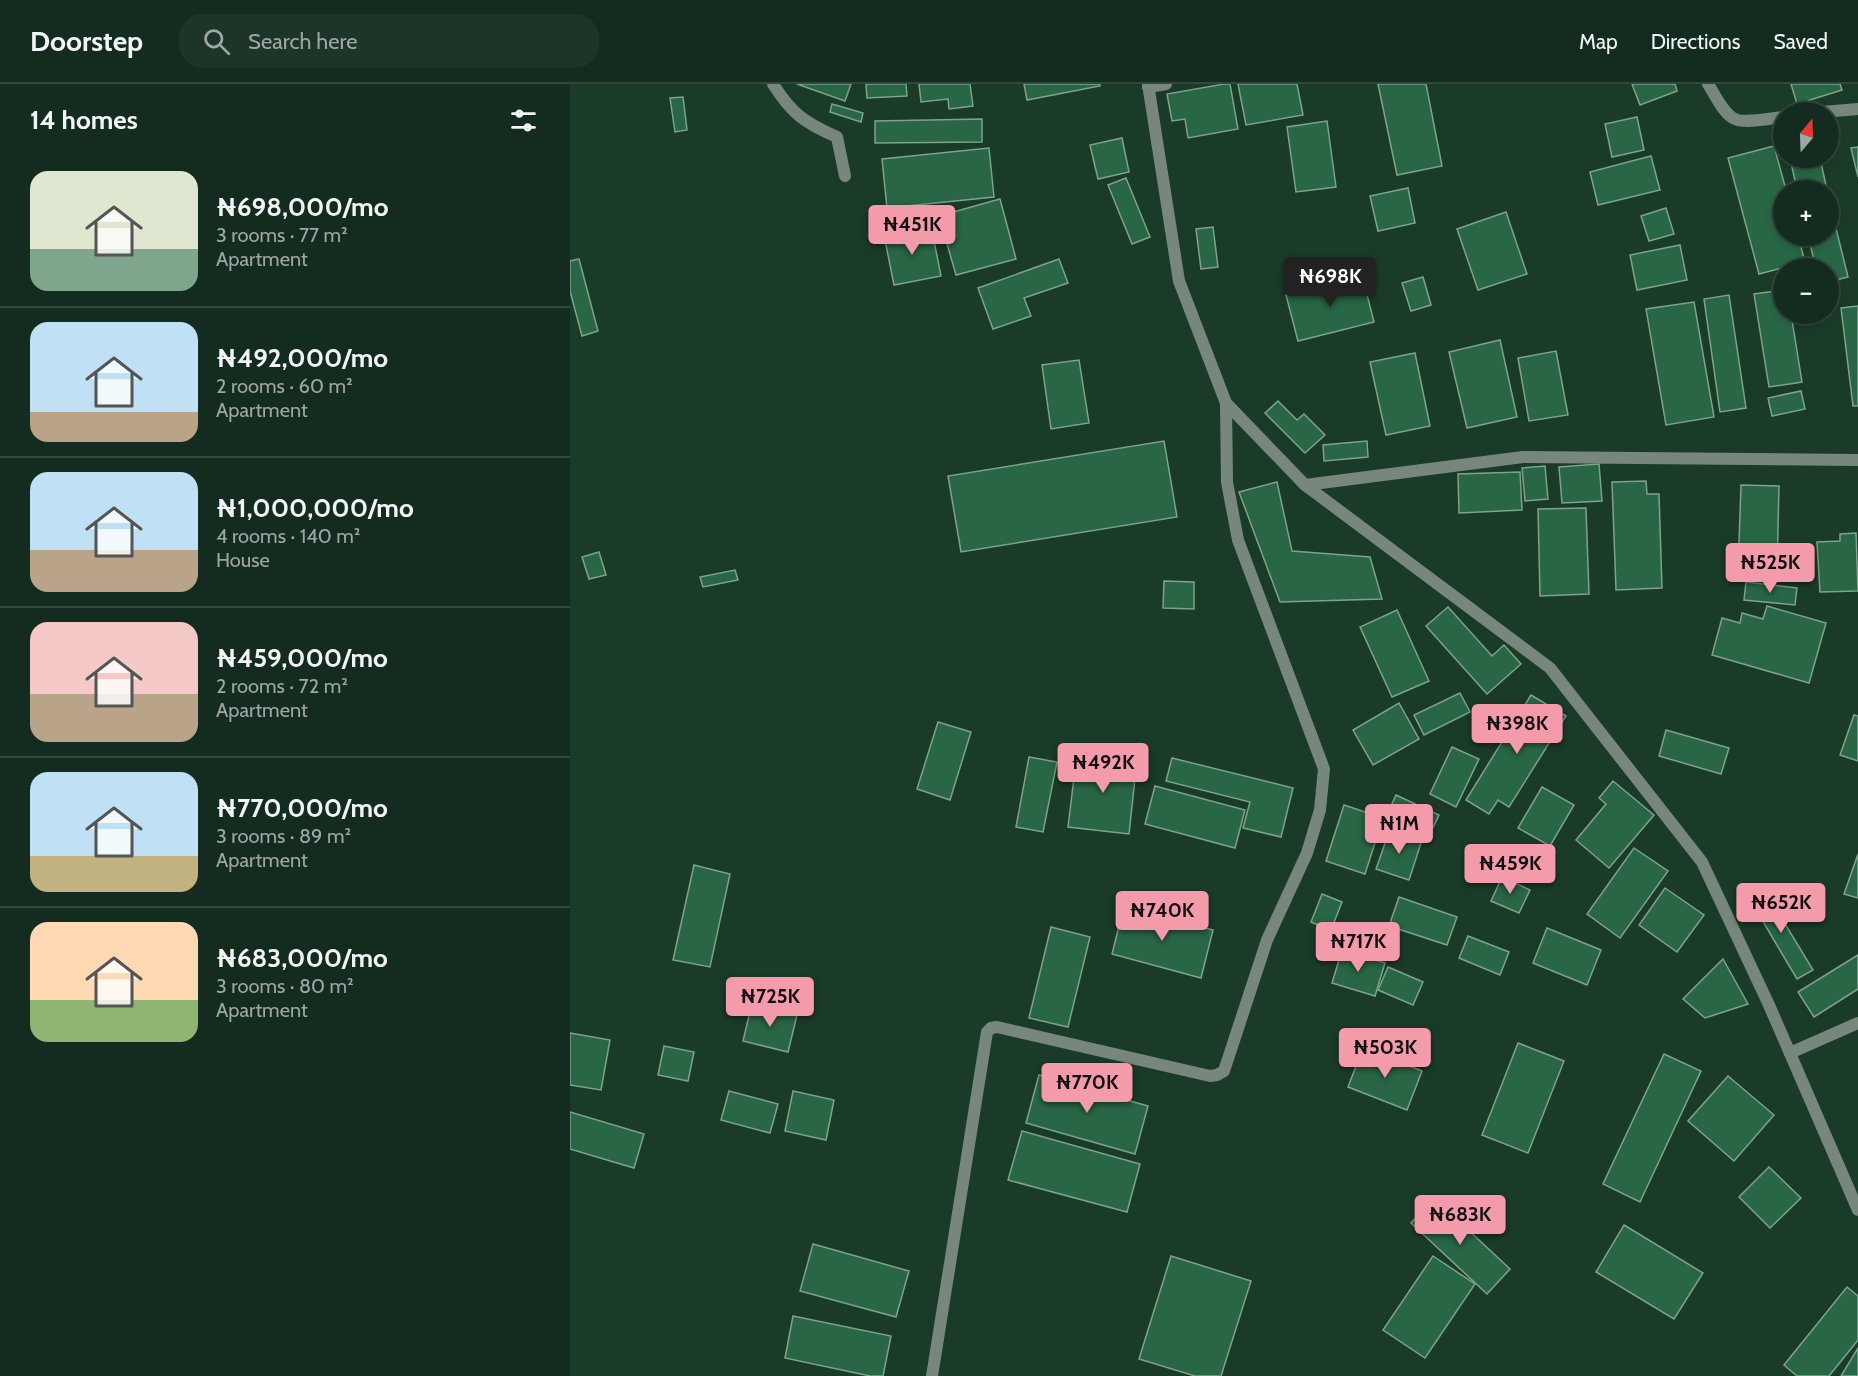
<!DOCTYPE html>
<html lang="en">
<head>
<meta charset="utf-8">
<style>
  :root { --surface:#142c1f; --page:#1d3428; --text:#f1f3f6; --muted:#9da7a4; --line:#33483d; --accent:#f39aab }
  body { margin:0; font-family:Cabin,sans-serif; background:var(--page); color:var(--text); height:100vh; display:flex; flex-direction:column; font-size:22px; white-space:nowrap }
  * { box-sizing:border-box; margin:0 }
  p { font-size:20px; color:var(--muted) }
  .icon { flex:none; width:33px; height:33px; fill:none; stroke:currentColor; stroke-width:2; stroke-linecap:round; stroke-linejoin:round }
  .map { position:relative; flex:1; overflow:hidden }
  .details { display:flex; flex-direction:column; background:var(--surface); width:570px }
  .details>* { flex:none }
  .needle { width:39px; rotate:19deg }
  .controls { position:absolute; left:1203px; top:18px; display:grid; gap:12px }
  .controls a { display:grid; place-items:center; width:66px; height:66px; border-radius:50%; background:var(--surface); box-shadow:0 3px 9px #0003,0 0 0 2px var(--line); font-size:30px }
  .price { position:absolute; translate:-50% -51px; padding:0 14px; border-radius:6px; background:var(--accent); color:#111; font-size:20px; line-height:39px; filter:drop-shadow(0 2px 3px #0008) }
  .price::after { content:''; position:absolute; left:50%; top:36px; width:18px; height:14px; margin-left:-9px; background:inherit; clip-path:polygon(0 0,100% 0,50% 100%) }
  .price.selected { background:#222; color:#fff }
  ul { padding:0; list-style:none }
  li { display:flex; align-items:center; gap:18px; height:150px; padding:0 30px }
  li+li { border-top:2px solid var(--line) }
  li span { display:grid; place-items:center; flex:none; width:168px; height:120px; border-radius:18px; color:#555 }
  li>.icon { margin-inline-start:auto }
  span .icon { width:72px; height:72px; fill:#fffc; stroke-width:1 }
  li b { font-size:26px }
  h2 { display:flex; justify-content:space-between; align-items:center; height:72px; padding:0 30px; font-size:26px }
  header { display:flex; align-items:center; gap:36px; box-sizing:border-box; height:84px; padding:0 30px; background:var(--surface); border-bottom:2px solid var(--line) }
  header strong { font-size:28px }
  nav { display:flex; gap:33px; margin-inline-start:auto; font-size:21px }
  .search { width:420px; height:54px; background:var(--page); display:flex; align-items:center; gap:15px; box-sizing:border-box; padding:0 21px; border-radius:24px; color:var(--muted); font-size:22px }
  main { display:flex; flex:1; min-height:0 }
  .map>svg:first-child { display:block }
  .building { fill:#286646; stroke:#7fa28c; stroke-width:1.5 }
  .lines { fill:none; stroke-linecap:round; stroke-linejoin:round }
  .minor { stroke:#78877d; stroke-width:12 }
</style>
</head>
<body>
<header>
<strong>Doorstep</strong>
<div class="search"><svg class="icon" aria-label="search" viewBox="0 0 24 24"><circle cx="10" cy="10" r="6"/><path d="M15 15l6 6"/></svg>Search here</div>
<nav><a>Map</a><a>Directions</a><a>Saved</a></nav>
</header>
<main>
<section class="details">
<h2>14 homes<svg class="icon" aria-label="filters" viewBox="0 0 24 24"><path d="M4 7h16M4 17h16"/><circle cx="9" cy="7" r="2"/><circle cx="15" cy="17" r="2"/></svg></h2>
<ul>
<li><span style="background:linear-gradient(#dfe7d0 65%,#7fa58c 0)"><svg class="icon" aria-label="home" viewBox="0 0 24 24"><path d="M3 11l9-7 9 7M6 9v11h12V9"/></svg></span><div><b>₦698,000/mo</b><p>3 rooms · 77 m²</p><p>Apartment</p></div></li>
<li><span style="background:linear-gradient(#bfe0f5 75%,#b9a48a 0)"><svg class="icon" aria-label="home" viewBox="0 0 24 24"><path d="M3 11l9-7 9 7M6 9v11h12V9"/></svg></span><div><b>₦492,000/mo</b><p>2 rooms · 60 m²</p><p>Apartment</p></div></li>
<li><span style="background:linear-gradient(#bfe0f5 65%,#b9a48a 0)"><svg class="icon" aria-label="home" viewBox="0 0 24 24"><path d="M3 11l9-7 9 7M6 9v11h12V9"/></svg></span><div><b>₦1,000,000/mo</b><p>4 rooms · 140 m²</p><p>House</p></div></li>
<li><span style="background:linear-gradient(#f6c9c9 60%,#b9a48a 0)"><svg class="icon" aria-label="home" viewBox="0 0 24 24"><path d="M3 11l9-7 9 7M6 9v11h12V9"/></svg></span><div><b>₦459,000/mo</b><p>2 rooms · 72 m²</p><p>Apartment</p></div></li>
<li><span style="background:linear-gradient(#bfe0f5 70%,#c2b280 0)"><svg class="icon" aria-label="home" viewBox="0 0 24 24"><path d="M3 11l9-7 9 7M6 9v11h12V9"/></svg></span><div><b>₦770,000/mo</b><p>3 rooms · 89 m²</p><p>Apartment</p></div></li>
<li><span style="background:linear-gradient(#ffd9b3 65%,#8fb573 0)"><svg class="icon" aria-label="home" viewBox="0 0 24 24"><path d="M3 11l9-7 9 7M6 9v11h12V9"/></svg></span><div><b>₦683,000/mo</b><p>3 rooms · 80 m²</p><p>Apartment</p></div></li>
</ul>
</section>
<div class="map">
<svg width="1288" height="1292" viewBox="0 0 1288 1292">
  <rect width="100%" height="100%" fill="#1b3b29"/>
  <g class="building">
    <polygon points="227,0 281,0 275,17"/>
    <polygon points="296,0 336,0 337,12 297,14"/>
    <polygon points="349,0 400,0 403,22 379,25 378,15 351,18"/>
    <polygon points="454,0 530,0 530,2 457,16"/>
    <polygon points="654,0 660,0 668,45 618,54 615,35 602,37 597,10"/>
    <polygon points="668,0 727,0 733,31 676,41"/>
    <polygon points="808,0 856,0 872,82 827,91"/>
    <polygon points="1062,0 1105,0 1107,7 1070,21"/>
    <polygon points="1221,0 1270,0 1272,6 1227,20"/>
    <polygon points="113,13 117,46 105,48 100,14"/>
    <polygon points="262,20 293,29 291,38 260,28"/>
    <polygon points="1067,33 1074,66 1042,73 1035,40"/>
    <polygon points="412,35 412,58 305,59 305,37"/>
    <polygon points="757,37 766,103 726,108 717,43"/>
    <polygon points="552,54 559,88 528,95 520,61"/>
    <polygon points="1204,62 1216,106 1214,106 1214,152 1228,152 1235,178 1189,190 1158,74"/>
    <polygon points="1288,63 1288,93 1281,64"/>
    <polygon points="419,64 424,113 317,124 312,75"/>
    <polygon points="1081,72 1090,106 1028,121 1020,88"/>
    <polygon points="1220,74 1250,74 1257,106 1227,106"/>
    <polygon points="556,94 580,153 562,160 538,101"/>
    <polygon points="838,104 845,139 808,147 800,112"/>
    <polygon points="1258,112 1278,193 1258,198 1258,184 1246,184 1238,152 1258,152"/>
    <polygon points="430,115 446,175 386,191 369,132"/>
    <polygon points="1096,124 1104,150 1079,157 1071,132"/>
    <polygon points="936,128 957,190 908,206 887,145"/>
    <polygon points="361,142 371,192 324,201 314,151"/>
    <polygon points="643,143 648,183 631,185 626,145"/>
    <polygon points="1110,161 1117,196 1067,206 1060,171"/>
    <polygon points="9,175 28,247 12,252 0,207 0,177"/>
    <polygon points="489,175 498,199 454,214 461,232 423,245 408,204"/>
    <polygon points="792,191 804,238 728,257 716,211"/>
    <polygon points="853,193 861,221 841,227 832,199"/>
    <polygon points="1214,206 1214,230 1221,230 1232,298 1199,303 1184,210"/>
    <polygon points="1159,211 1176,324 1150,328 1134,215"/>
    <polygon points="1124,218 1144,333 1096,341 1076,225"/>
    <polygon points="1288,222 1288,322 1283,322 1271,224"/>
    <polygon points="930,256 947,333 897,344 879,268"/>
    <polygon points="986,267 998,331 959,337 948,274"/>
    <polygon points="845,269 860,342 816,351 800,278"/>
    <polygon points="509,276 519,339 481,345 472,281"/>
    <polygon points="1231,307 1235,325 1202,332 1198,314"/>
    <polygon points="708,317 727,336 734,330 755,351 735,369 695,329"/>
    <polygon points="594,357 607,433 391,468 378,392"/>
    <polygon points="797,357 798,373 754,377 753,361"/>
    <polygon points="1029,380 1032,417 992,419 989,383"/>
    <polygon points="975,382 978,415 955,417 952,384"/>
    <polygon points="950,388 952,426 889,429 888,390"/>
    <polygon points="1076,397 1077,410 1089,410 1092,504 1046,506 1042,398"/>
    <polygon points="707,398 722,467 800,473 812,515 710,518 669,408"/>
    <polygon points="1171,401 1209,402 1207,489 1168,488"/>
    <polygon points="1016,424 1019,510 970,512 968,425"/>
    <polygon points="1286,449 1288,507 1250,508 1247,458 1270,457 1270,450"/>
    <polygon points="29,468 36,491 19,495 12,473"/>
    <polygon points="165,486 168,496 133,503 130,493"/>
    <polygon points="594,497 624,498 624,525 593,524"/>
    <polygon points="1176,498 1227,504 1225,521 1174,516"/>
    <polygon points="1197,522 1256,539 1239,599 1142,571 1152,534 1170,539 1172,529 1193,535"/>
    <polygon points="878,523 922,572 934,561 951,580 917,610 856,542"/>
    <polygon points="827,526 859,597 822,613 790,543"/>
    <polygon points="890,609 900,628 854,651 844,631"/>
    <polygon points="961,611 996,632 939,723 928,716 919,730 896,716"/>
    <polygon points="829,619 849,655 803,681 783,646"/>
    <polygon points="1284,631 1288,632 1288,677 1270,671"/>
    <polygon points="368,638 401,648 380,716 347,705"/>
    <polygon points="1096,646 1159,664 1151,690 1089,672"/>
    <polygon points="882,663 909,675 886,723 860,710"/>
    <polygon points="507,669 567,676 559,750 498,743"/>
    <polygon points="459,673 487,678 473,748 446,743"/>
    <polygon points="602,674 723,704 711,753 673,744 680,718 596,697"/>
    <polygon points="1043,697 1084,731 1039,784 1006,756 1036,720 1029,714"/>
    <polygon points="585,702 675,726 665,764 575,740"/>
    <polygon points="972,703 1004,721 980,762 948,744"/>
    <polygon points="826,711 869,731 858,754 815,735"/>
    <polygon points="774,721 813,734 795,790 756,777"/>
    <polygon points="820,745 852,756 839,796 806,785"/>
    <polygon points="1064,764 1098,787 1050,854 1017,830"/>
    <polygon points="1288,770 1288,814 1274,810"/>
    <polygon points="124,781 160,790 140,883 103,876"/>
    <polygon points="932,793 960,806 949,829 921,817"/>
    <polygon points="1095,804 1134,831 1107,868 1069,841"/>
    <polygon points="1194,805 1243,886 1227,895 1179,814"/>
    <polygon points="752,810 772,818 761,846 741,838"/>
    <polygon points="829,813 887,833 877,861 819,842"/>
    <polygon points="554,822 643,846 631,894 542,870"/>
    <polygon points="481,843 520,853 498,943 459,934"/>
    <polygon points="977,844 1031,866 1017,901 963,879"/>
    <polygon points="898,852 939,868 930,891 889,874"/>
    <polygon points="772,866 815,879 805,912 762,899"/>
    <polygon points="1288,871 1288,905 1244,933 1228,908"/>
    <polygon points="1153,875 1178,920 1135,934 1113,915"/>
    <polygon points="818,883 853,898 843,921 808,906"/>
    <polygon points="182,919 227,931 218,968 173,957"/>
    <polygon points="0,949 40,956 31,1006 0,1001"/>
    <polygon points="948,959 994,977 958,1069 912,1051"/>
    <polygon points="94,962 124,968 118,997 88,991"/>
    <polygon points="793,964 852,987 837,1026 778,1003"/>
    <polygon points="1094,970 1131,987 1070,1118 1033,1100"/>
    <polygon points="469,991 578,1022 565,1070 456,1039"/>
    <polygon points="1158,992 1204,1031 1164,1077 1118,1037"/>
    <polygon points="159,1007 208,1020 200,1049 151,1036"/>
    <polygon points="223,1007 264,1016 256,1056 215,1047"/>
    <polygon points="0,1028 74,1050 64,1084 0,1065"/>
    <polygon points="452,1047 570,1080 557,1128 438,1096"/>
    <polygon points="1199,1083 1231,1114 1200,1144 1169,1113"/>
    <polygon points="864,1114 940,1185 917,1210 841,1139"/>
    <polygon points="1054,1141 1133,1189 1104,1235 1026,1188"/>
    <polygon points="243,1160 339,1187 326,1233 230,1207"/>
    <polygon points="601,1172 681,1197 651,1292 625,1292 569,1275"/>
    <polygon points="863,1172 905,1200 855,1274 813,1246"/>
    <polygon points="1277,1203 1288,1212 1288,1256 1259,1292 1227,1292 1214,1281"/>
    <polygon points="223,1232 321,1252 313,1292 300,1292 215,1274"/>
    <polygon points="1288,1264 1288,1292 1271,1292"/>
  </g>
  <g class="lines">
    <g class="minor">
      <path d="M203,0c19,30 32,39 64,53l8,39"/>
      <polyline points="578,0 609,197 656,319 735,401 980,584 1132,778 1199,921 1288,1126"/>
      <path d="M1138,0c7,10 15,30 27,35 10,5 36,-1 49,-2"/>
      <polyline points="578,3 596,0"/>
      <polyline points="1253,28 1288,25"/>
      <polyline points="735,401 953,373 1288,376"/>
      <polyline points="1220,969 1288,939"/>
      <polyline points="362,1292 417,948 421,944 427,943 640,992 647,991 654,987 697,856 737,769 750,726 754,685 668,456 657,398 656,319"/>
    </g>
  </g>
</svg>
<div class="controls">
<a><svg class="needle" viewBox="-14 -14 28 28"><path d="M0-13l5 13h-10z" fill="#e53935"/><path d="M0 13l5-13h-10z" fill="#9da7a4"/></svg></a>
<a>+</a>
<a>−</a>
</div>
<b class="price" style="left:342px;top:172px">₦451K</b>
<b class="price selected" style="left:760px;top:224px">₦698K</b>
<b class="price" style="left:1200px;top:510px">₦525K</b>
<b class="price" style="left:947px;top:671px">₦398K</b>
<b class="price" style="left:533px;top:710px">₦492K</b>
<b class="price" style="left:829px;top:771px">₦1M</b>
<b class="price" style="left:940px;top:811px">₦459K</b>
<b class="price" style="left:1211px;top:850px">₦652K</b>
<b class="price" style="left:592px;top:858px">₦740K</b>
<b class="price" style="left:788px;top:889px">₦717K</b>
<b class="price" style="left:200px;top:944px">₦725K</b>
<b class="price" style="left:815px;top:995px">₦503K</b>
<b class="price" style="left:517px;top:1030px">₦770K</b>
<b class="price" style="left:890px;top:1162px">₦683K</b>
</div>
</main>
</body>
</html>
